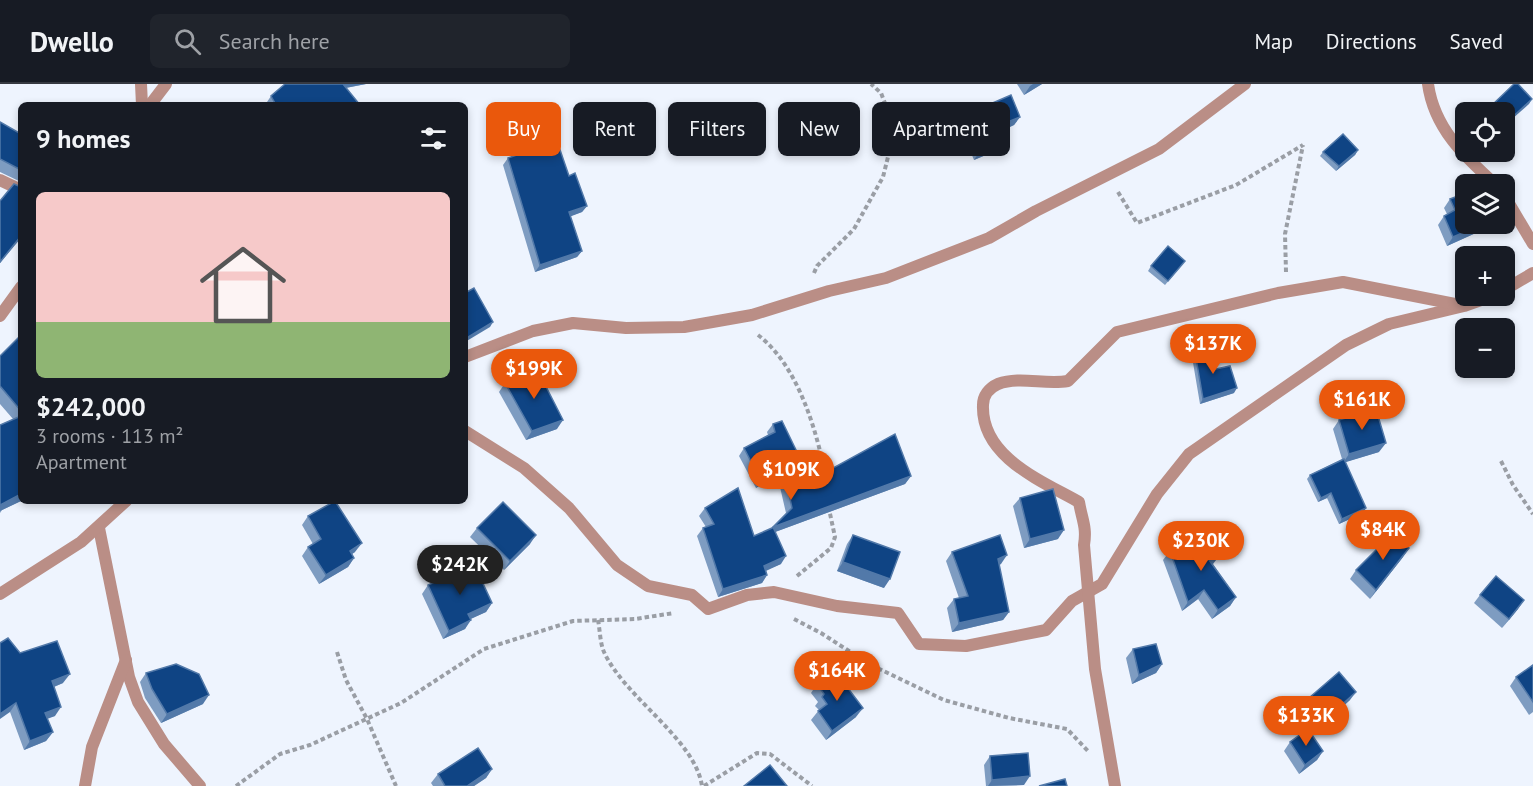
<!DOCTYPE html>
<html lang="en">
<head>
<meta charset="utf-8">
<style>
  :root { --surface:#171b24; --page:#20242c; --text:#f1f3f6; --muted:#9ea1a6; --line:#363941; --accent:#ea580c }
  body { margin:0; font-family:"PT Sans",sans-serif; background:var(--page); color:var(--text); height:100vh; display:flex; flex-direction:column; font-size:22px; white-space:nowrap }
  * { box-sizing:border-box; margin:0 }
  p { font-size:20px; color:var(--muted) }
  .icon { flex:none; width:33px; height:33px; fill:none; stroke:currentColor; stroke-width:2; stroke-linecap:round; stroke-linejoin:round }
  .map { position:relative; flex:1; overflow:hidden }
  .side { position:absolute; left:18px; top:18px; width:450px; height:402px; display:flex; flex-direction:column; background:var(--surface); border-radius:9px; box-shadow:0 3px 9px #0003 }
  .side>* { flex:none }
  .hud { position:absolute; left:486px; top:18px; width:570px; height:54px; display:flex; gap:12px }
  .controls { position:absolute; left:1455px; top:18px; display:grid; gap:12px }
  .controls a { display:grid; place-items:center; width:60px; height:60px; border-radius:9px; background:var(--surface); box-shadow:0 3px 9px #0003; font-size:30px }
  .price { position:absolute; translate:-50% -51px; padding:0 14px; border-radius:21px; background:var(--accent); color:#fff; font-size:20px; line-height:39px; filter:drop-shadow(0 2px 3px #0008) }
  .price::after { content:''; position:absolute; left:50%; top:36px; width:18px; height:14px; margin-left:-9px; background:inherit; clip-path:polygon(0 0,100% 0,50% 100%) }
  .price.active { background:#222; color:#fff }
  ul { padding:0; list-style:none }
  li { display:grid; align-content:center; gap:12px; height:318px; padding:0 18px }
  li span { display:grid; place-items:center; height:186px; border-radius:9px; color:#555 }
  li>.icon { margin-inline-start:auto }
  span .icon { width:108px; height:108px; fill:#fffc; stroke-width:1 }
  li b { font-size:26px }
  h2 { display:flex; justify-content:space-between; align-items:center; height:72px; padding:0 18px; font-size:26px }
  .tag { padding:0 21px; border-radius:9px; background:var(--surface); box-shadow:0 3px 9px #0003; font-size:21px; line-height:54px }
  .tag.active { background:var(--accent); color:#fff }
  header { display:flex; align-items:center; gap:36px; box-sizing:border-box; height:84px; padding:0 30px; background:var(--surface); border-bottom:2px solid var(--line) }
  header strong { font-size:28px }
  nav { display:flex; gap:33px; margin-inline-start:auto; font-size:21px }
  .search { width:420px; height:54px; background:var(--page); display:flex; align-items:center; gap:15px; box-sizing:border-box; padding:0 21px; border-radius:9px; color:var(--muted); font-size:22px }
  .map>svg:first-child { display:block }
  .lines { fill:none; stroke-linecap:round; stroke-linejoin:round }
  .path { stroke:#9a9ea5; stroke-width:4; stroke-dasharray:4.5 3; stroke-linecap:butt }
  .minor { stroke:#ba8e86; stroke-width:12 }
  .wall { fill:#7e9cc1 }
  .shaded-wall { fill:#5279a9 }
  .building { fill:#0f4484; stroke:#5279a9; stroke-width:1.5 }
</style>
</head>
<body>
<header>
<strong>Dwello</strong>
<div class="search"><svg class="icon" aria-label="search" viewBox="0 0 24 24"><circle cx="10" cy="10" r="6"/><path d="M15 15l6 6"/></svg>Search here</div>
<nav><a>Map</a><a>Directions</a><a>Saved</a></nav>
</header>
<div class="map">
<svg width="1533" height="702" viewBox="0 0 1533 702">
  <rect width="100%" height="100%" fill="#eef4fe"/>
  <g class="lines">
    <g class="path">
      <polyline points="1118,108 1137,139 1236,101 1303,61"/>
      <polyline points="1286,188 1285,150 1303,61"/>
      <polyline points="814,189 817,182 854,145 883,93 895,45 881,9 871,0"/>
      <path d="M758,251c34,26 52,76 62,116 3,11 1,22 3,33"/>
      <polyline points="1501,377 1513,401 1533,430"/>
      <polyline points="797,492 831,464 835,453 829,425"/>
      <polyline points="794,535 821,549 869,580 944,616 1009,634 1067,645 1089,668"/>
      <path d="M598,536c2,10 2,23 6,32 21,46 91,87 98,134"/>
      <polyline points="337,568 346,596 367,635 396,702"/>
      <polyline points="236,702 280,670 310,661 401,619 484,565 573,537 635,535 674,529"/>
      <polyline points="704,702 757,669 770,670 812,702"/>
    </g>
    <g class="minor">
      <polyline points="141,0 142,21"/>
      <path d="M1428,0c6,44 36,72 67,100"/>
      <polyline points="150,21 166,0"/>
      <polyline points="0,96 21,106"/>
      <polyline points="1504,111 1533,160"/>
      <polyline points="1504,206 1533,189"/>
      <polyline points="0,232 21,203"/>
      <polyline points="465,273 533,247 573,239 626,244 684,243 752,231 829,207 886,194 989,154 1036,127 1159,65 1245,0"/>
      <polyline points="465,347 524,384 569,424 617,481 648,502 692,511 708,525 747,511 774,508 837,522 898,529 919,560 966,562 1046,546 1072,517 1102,500 1157,410 1189,370 1346,261 1389,240 1464,222 1492,212"/>
      <polyline points="99,444 129,593 138,618 164,660 200,702"/>
      <polyline points="0,510 81,458 126,417"/>
      <polyline points="85,702 92,663 126,576"/>
      <path d="M1115,702l-20,-117 -11,-124c3,-18 -2,-25 -5,-43 -37,-21 -98,-45 -96,-97 0,-9 6,-17 15,-21 22,-8 47,1 70,-3l49,-49 161,-39 65,-11 117,23"/>
    </g>
  </g>
  <g class="wall">
    <polygon points="285,0 366,0 346,4 360,21 265,21 271,12"/>
    <polygon points="1017,0 1042,0 1024,11"/>
    <polygon points="965,31 1020,33 1014,41 1002,47 1000,65 974,76 959,40"/>
    <polygon points="0,38 21,50 21,98 0,88"/>
    <polygon points="1358,66 1355,71 1336,87 1320,72 1323,68"/>
    <polygon points="508,74 569,92 587,122 582,128 570,132 582,167 577,173 535,188 503,81"/>
    <polygon points="1450,115 1478,148 1447,162 1438,141 1444,132 1447,130 1444,124"/>
    <polygon points="1182,181 1165,201 1148,187 1151,182"/>
    <polygon points="21,251 21,417 2,426 0,429 0,341 13,335 0,320 0,272"/>
    <polygon points="1192,251 1216,285 1234,309 1200,320 1189,255"/>
    <polygon points="505,299 557,345 526,356 499,308"/>
    <polygon points="1339,336 1379,368 1345,378 1366,424 1363,429 1339,440 1327,414 1318,418 1307,395 1310,391 1342,375 1333,345"/>
    <polygon points="773,340 814,403 911,392 905,400 775,448 781,480 766,486 767,491 762,499 718,513 697,452 703,444 706,443 699,432 705,424 754,452 772,444 786,429 777,390 756,404 739,372 744,364 768,351 767,348"/>
    <polygon points="1020,414 1058,455 1024,464 1013,422"/>
    <polygon points="308,432 355,468 352,470 354,474 348,483 319,500 302,472 308,463 313,460 302,441"/>
    <polygon points="477,444 530,460 504,486 470,453"/>
    <polygon points="853,451 884,504 837,487 847,460"/>
    <polygon points="1170,467 1219,472 1213,480 1236,513 1230,522 1212,535 1198,515 1182,527 1163,476"/>
    <polygon points="952,468 1001,480 999,481 1009,528 1003,536 952,548 947,524 954,515 959,514 946,477"/>
    <polygon points="1403,473 1370,515 1350,495 1356,486"/>
    <polygon points="428,501 492,519 486,528 470,535 465,545 443,555 422,510"/>
    <polygon points="1480,511 1518,525 1502,544 1474,519"/>
    <polygon points="1133,565 1162,580 1156,589 1132,600 1126,574"/>
    <polygon points="20,569 63,599 54,603 55,632 47,634 53,648 46,657 24,666 10,628"/>
    <polygon points="1533,581 1533,628 1529,631 1510,602 1516,593"/>
    <polygon points="146,589 203,620 161,639 145,614 140,598"/>
    <polygon points="817,600 856,633 826,656 811,636 819,626 815,622 818,618 811,609"/>
    <polygon points="1350,616 1314,648 1296,629 1302,620"/>
    <polygon points="1290,658 1323,667 1317,676 1299,690 1284,667"/>
    <polygon points="990,672 1024,701 986,702 984,681"/>
    <polygon points="492,685 486,694 474,702 433,702 431,699 438,690"/>
  </g>
  <g class="shaded-wall">
    <polygon points="339,0 366,0 334,6"/>
    <polygon points="1033,0 1042,0 1024,11 1030,2"/>
    <polygon points="1532,15 1529,20 1504,42 1504,41"/>
    <polygon points="1020,33 1014,41 994,50 1000,41"/>
    <polygon points="1006,56 1000,65 974,76 980,67"/>
    <polygon points="1358,66 1355,71 1336,87 1339,82"/>
    <polygon points="587,122 582,128 564,135 569,128"/>
    <polygon points="1484,140 1478,148 1447,162 1453,153"/>
    <polygon points="21,152 21,154 0,179 0,178"/>
    <polygon points="582,167 577,173 535,188 540,181"/>
    <polygon points="493,238 490,243 465,258 465,255"/>
    <polygon points="1237,304 1234,309 1200,320 1203,315"/>
    <polygon points="563,336 557,345 526,356 532,347"/>
    <polygon points="1386,359 1379,368 1343,379 1349,370"/>
    <polygon points="783,382 777,390 756,404 761,397"/>
    <polygon points="911,392 905,400 767,451 773,443"/>
    <polygon points="1331,409 1327,414 1318,418 1321,414"/>
    <polygon points="21,410 21,417 0,427 0,421"/>
    <polygon points="1366,424 1363,429 1339,440 1342,435"/>
    <polygon points="1064,446 1058,455 1024,464 1030,455"/>
    <polygon points="536,451 530,460 504,486 510,477"/>
    <polygon points="362,459 355,468 343,476 350,467"/>
    <polygon points="1409,464 1403,473 1370,515 1376,506"/>
    <polygon points="1007,471 1001,480 992,484 998,475"/>
    <polygon points="786,472 781,480 759,490 764,482"/>
    <polygon points="1219,472 1212,481 1209,476"/>
    <polygon points="354,474 348,483 319,500 326,491"/>
    <polygon points="843,478 890,495 884,504 837,487"/>
    <polygon points="767,491 762,499 718,513 723,505"/>
    <polygon points="1204,506 1198,515 1182,527 1188,518"/>
    <polygon points="1236,513 1230,522 1212,535 1218,526"/>
    <polygon points="1524,516 1518,525 1502,544 1509,535"/>
    <polygon points="492,519 486,528 462,539 468,530"/>
    <polygon points="1009,528 1003,536 952,548 959,539"/>
    <polygon points="471,536 465,545 443,555 449,547"/>
    <polygon points="1162,580 1156,589 1132,600 1139,591"/>
    <polygon points="70,590 63,599 46,606 52,597"/>
    <polygon points="1356,608 1350,616 1314,648 1320,640"/>
    <polygon points="209,611 203,620 161,639 167,630"/>
    <polygon points="16,619 10,628 0,635 0,630"/>
    <polygon points="61,623 55,632 39,638 45,629"/>
    <polygon points="863,624 856,633 826,656 832,647"/>
    <polygon points="53,648 46,657 24,666 30,657"/>
    <polygon points="1323,667 1317,676 1299,690 1305,681"/>
    <polygon points="492,685 486,694 474,702 467,702"/>
    <polygon points="1030,692 1024,701 988,702 992,696"/>
  </g>
  <g class="building">
    <polygon points="285,0 343,0 360,21 276,21 271,12"/>
    <polygon points="1514,0 1518,0 1532,15 1504,41 1504,28 1491,28 1488,25"/>
    <polygon points="1011,11 1020,33 1000,41 1006,56 980,67 965,31"/>
    <polygon points="0,38 21,50 21,86 0,75"/>
    <polygon points="1343,50 1358,66 1339,82 1323,68"/>
    <polygon points="557,57 569,92 575,89 587,122 569,128 582,167 540,181 508,74"/>
    <polygon points="14,100 21,103 21,152 0,178 0,117"/>
    <polygon points="1466,109 1466,140 1483,140 1453,153 1444,132 1455,126 1450,115"/>
    <polygon points="1168,162 1185,177 1168,197 1151,182"/>
    <polygon points="474,204 493,238 465,255 465,209"/>
    <polygon points="21,251 21,327 0,302 0,272"/>
    <polygon points="1192,251 1216,285 1230,282 1237,304 1203,315"/>
    <polygon points="536,283 563,336 532,347 505,299"/>
    <polygon points="1376,325 1386,359 1349,370 1339,336"/>
    <polygon points="21,332 21,410 0,421 0,341"/>
    <polygon points="782,337 814,403 833,384 895,350 911,392 773,443 786,472 764,482 767,491 723,505 703,444 714,440 705,424 738,404 754,452 772,444 792,424 783,382 761,397 744,364 775,348 773,340"/>
    <polygon points="1344,375 1366,424 1342,435 1331,409 1321,414 1310,391"/>
    <polygon points="1053,405 1064,446 1030,455 1020,414"/>
    <polygon points="335,417 362,459 350,467 354,474 326,491 308,463 321,455 308,432"/>
    <polygon points="503,418 536,451 510,477 477,444"/>
    <polygon points="1394,448 1409,464 1376,506 1356,486"/>
    <polygon points="853,451 900,468 890,495 843,478"/>
    <polygon points="1000,451 1007,471 998,475 1009,528 959,539 954,515 968,512 952,468"/>
    <polygon points="1211,452 1219,472 1209,476 1236,513 1218,526 1204,506 1188,518 1170,467"/>
    <polygon points="474,480 492,519 468,530 471,536 449,547 428,501"/>
    <polygon points="1496,492 1524,516 1509,535 1480,511"/>
    <polygon points="8,554 20,569 57,557 70,590 52,597 61,623 45,629 53,648 30,657 16,619 0,630 0,559"/>
    <polygon points="1156,560 1162,580 1139,591 1133,565"/>
    <polygon points="176,580 199,590 209,611 167,630 152,605 146,589"/>
    <polygon points="1533,581 1533,618 1516,593"/>
    <polygon points="835,587 863,624 832,647 818,627 827,620 822,613 824,610 817,600"/>
    <polygon points="1339,588 1356,608 1320,640 1302,620"/>
    <polygon points="1308,645 1323,667 1305,681 1290,658"/>
    <polygon points="478,664 492,685 467,702 445,702 438,690"/>
    <polygon points="1028,669 1030,692 992,696 990,672"/>
    <polygon points="770,681 787,702 744,702"/>
    <polygon points="1065,695 1067,702 1039,702"/>
  </g>
</svg>
<div class="controls">
<a><svg class="icon" aria-label="locate" viewBox="0 0 24 24"><circle cx="12" cy="12" r="6"/><path d="M12 2v4M12 18v4M2 12h4M18 12h4"/></svg></a>
<a><svg class="icon" aria-label="layers" viewBox="0 0 24 24"><path d="M12 4l9 5-9 5-9-5zM3 14l9 5 9-5"/></svg></a>
<a>+</a>
<a>−</a>
</div>
<b class="price" style="left:1213px;top:291px">$137K</b>
<b class="price" style="left:534px;top:316px">$199K</b>
<b class="price" style="left:1362px;top:347px">$161K</b>
<b class="price" style="left:791px;top:417px">$109K</b>
<b class="price" style="left:1383px;top:477px">$84K</b>
<b class="price" style="left:1201px;top:488px">$230K</b>
<b class="price active" style="left:460px;top:512px">$242K</b>
<b class="price" style="left:837px;top:618px">$164K</b>
<b class="price" style="left:1306px;top:663px">$133K</b>
<div class="hud">
<a class="tag active">Buy</a>
<a class="tag">Rent</a>
<a class="tag">Filters</a>
<a class="tag">New</a>
<a class="tag">Apartment</a>
</div>
<section class="side">
<h2>9 homes<svg class="icon" aria-label="filters" viewBox="0 0 24 24"><path d="M4 7h16M4 17h16"/><circle cx="9" cy="7" r="2"/><circle cx="15" cy="17" r="2"/></svg></h2>
<ul>
<li><span style="background:linear-gradient(#f6c9c9 70%,#8fb573 0)"><svg class="icon" aria-label="home" viewBox="0 0 24 24"><path d="M3 11l9-7 9 7M6 9v11h12V9"/></svg></span><div><b>$242,000</b><p>3 rooms · 113 m²</p><p>Apartment</p></div></li>
</ul>
</section>
</div>
</body>
</html>
